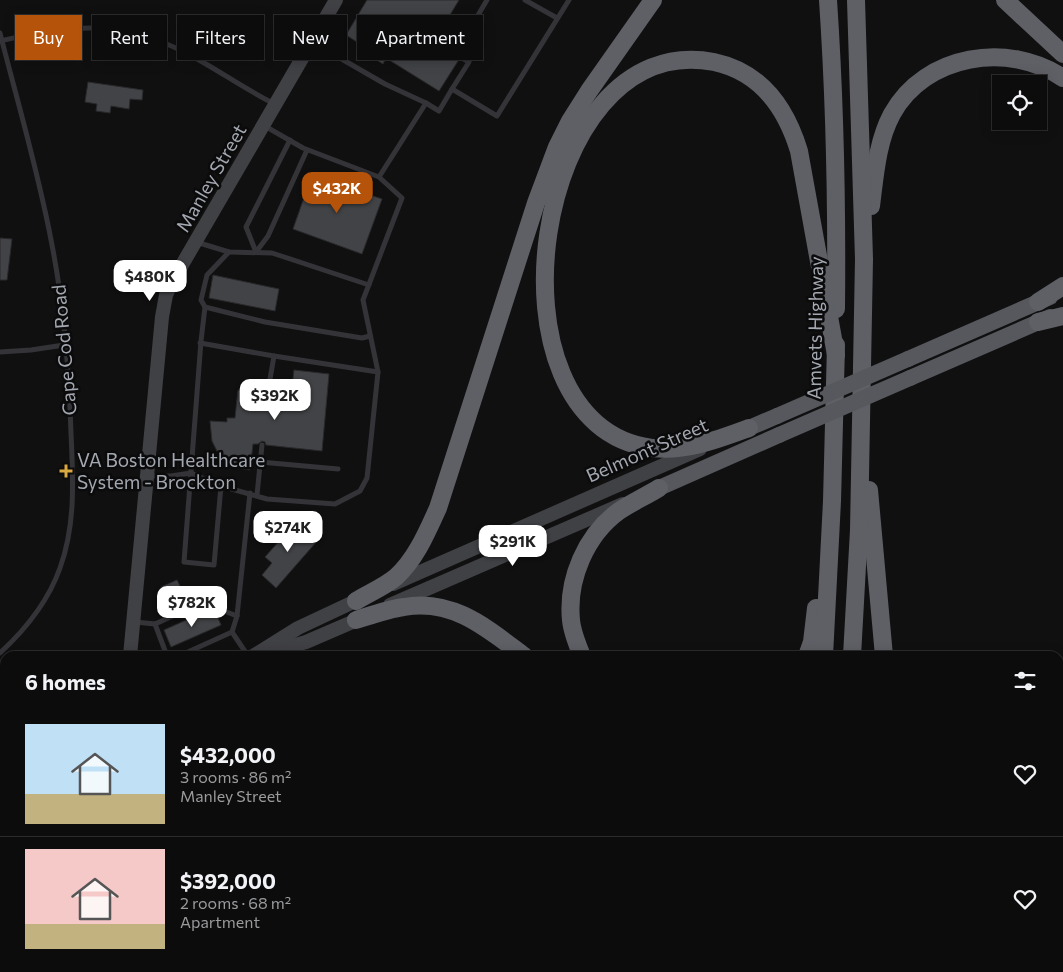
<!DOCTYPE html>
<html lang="en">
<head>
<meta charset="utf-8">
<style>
  :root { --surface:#0c0c0d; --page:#1a1a1b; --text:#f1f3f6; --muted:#9a9b9d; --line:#2c2c2e; --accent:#b45309 }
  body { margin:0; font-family:Commissioner,sans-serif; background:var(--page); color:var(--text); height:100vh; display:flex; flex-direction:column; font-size:19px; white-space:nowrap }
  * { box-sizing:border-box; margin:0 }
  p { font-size:16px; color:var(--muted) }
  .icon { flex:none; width:28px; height:28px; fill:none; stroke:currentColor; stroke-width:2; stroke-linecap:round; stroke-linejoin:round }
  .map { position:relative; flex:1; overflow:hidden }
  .details { position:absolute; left:0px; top:651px; width:1064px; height:321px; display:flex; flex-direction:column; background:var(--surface); border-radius:15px 15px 0 0; box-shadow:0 2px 12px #0003,0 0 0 1px var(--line) }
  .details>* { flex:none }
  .top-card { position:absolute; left:15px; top:15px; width:500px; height:45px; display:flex; gap:10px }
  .fabs { position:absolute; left:992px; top:75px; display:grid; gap:10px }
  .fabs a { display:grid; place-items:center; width:55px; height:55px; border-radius:0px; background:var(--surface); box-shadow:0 2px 12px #0003,0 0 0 1px var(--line); font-size:25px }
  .price { position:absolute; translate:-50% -42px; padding:0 11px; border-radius:10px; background:#fff; color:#222; font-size:16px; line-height:32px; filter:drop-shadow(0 1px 2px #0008) }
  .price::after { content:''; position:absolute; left:50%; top:30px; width:15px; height:11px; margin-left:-8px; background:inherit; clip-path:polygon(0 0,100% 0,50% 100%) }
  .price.selected { background:var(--accent); color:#fff }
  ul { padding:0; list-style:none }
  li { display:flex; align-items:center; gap:15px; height:125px; padding:0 25px }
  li+li { border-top:1px solid var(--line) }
  li span { display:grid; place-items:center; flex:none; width:140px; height:100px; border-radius:0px; color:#555 }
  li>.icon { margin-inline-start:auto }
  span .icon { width:60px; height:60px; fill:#fffc; stroke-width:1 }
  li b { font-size:21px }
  h2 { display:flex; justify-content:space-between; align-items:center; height:60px; padding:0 25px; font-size:21px }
  .tag { padding:0 18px; border-radius:0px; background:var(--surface); box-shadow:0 2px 12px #0003,0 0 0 1px var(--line); font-size:18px; line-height:45px }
  .tag.selected { background:var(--accent); color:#fff }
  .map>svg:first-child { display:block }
  .building { fill:#424346; stroke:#2a2a2d }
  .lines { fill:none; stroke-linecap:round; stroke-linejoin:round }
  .service { stroke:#343438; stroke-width:5 }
  .minor { stroke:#343438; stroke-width:10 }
  .secondary { stroke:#404145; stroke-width:14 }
  .trunk { stroke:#56585d; stroke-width:16 }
  .motorway { stroke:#5e6066; stroke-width:18 }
  .trunk-bridge { stroke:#56585d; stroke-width:16 }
  .poi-dot { fill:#d9a841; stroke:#0b0b0c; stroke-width:2 }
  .labels { text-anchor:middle; stroke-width:5; stroke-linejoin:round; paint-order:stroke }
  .street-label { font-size:19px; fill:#a3a7b0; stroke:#0b0b0c }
  .poi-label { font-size:19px; fill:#a3a7b0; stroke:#0b0b0c; text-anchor:start }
</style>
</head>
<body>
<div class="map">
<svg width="1063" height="972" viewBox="0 0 1063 972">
  <rect width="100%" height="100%" fill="#101011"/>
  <g class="building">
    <polygon points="367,0 459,0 433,43 444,49 443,51 458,61 439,91 386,58 383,64 365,53 368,49 346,35"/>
    <polygon points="88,82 143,90 142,100 130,99 129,109 111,106 110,113 96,111 97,104 85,102"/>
    <polygon points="312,175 382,199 362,254 293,229"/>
    <polygon points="0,238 12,239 7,280 0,280"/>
    <polygon points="213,275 279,289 275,311 209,298"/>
    <polygon points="294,370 329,374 322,451 266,445 265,442 262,441 258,444 253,444 250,470 238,468 227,462 218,453 212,441 210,421 227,422 227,418 235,418 238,390 257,392 256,401 262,402 265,406 268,406 270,403 290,405"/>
    <polygon points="297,521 318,540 276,588 262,575 272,563 265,557"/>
    <polygon points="177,580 185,596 169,604 161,587"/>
    <polygon points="211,609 215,611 221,625 171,647 164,630"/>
  </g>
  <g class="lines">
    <g class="service">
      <polyline points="525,0 557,18"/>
      <path d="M0,33c18,71 39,141 52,212 12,61 17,127 19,188 2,45 5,91 -11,135 -12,34 -34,61 -60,85"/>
      <path d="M0,41c77,-18 128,-22 199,19 25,14 49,31 76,44"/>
      <polyline points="312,42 385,84 426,103 379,177"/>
      <polyline points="452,89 469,62 455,54 487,0"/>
      <polyline points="426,103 439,111 452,89 497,116 569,0"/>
      <polyline points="196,242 229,252 272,253 369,285"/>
      <polyline points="229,252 207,275 201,300 205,307 265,322 362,338 370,336"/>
      <polyline points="256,252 246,227 290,140"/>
      <polyline points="256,252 268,236 307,150"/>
      <polyline points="205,307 201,341 184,562 214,565 221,486"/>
      <polyline points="200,343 274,356 378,372"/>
      <polyline points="0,352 31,350 64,345"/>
      <polyline points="266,402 274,356"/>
      <polyline points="260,462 338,469"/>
      <polyline points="149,476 171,476 191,473 221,486 267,499 335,504 360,491 367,478 378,372 363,300 402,198 379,177 303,148 263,125"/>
      <polyline points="257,495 262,445"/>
      <polyline points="135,622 155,624 167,656"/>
      <polyline points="155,624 206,601 224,611 237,616"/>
      <polyline points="179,656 232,632"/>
      <polyline points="248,656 232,632 237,616 250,493"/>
      <polyline points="0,803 5,812"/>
      <polyline points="198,968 199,972"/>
      <polyline points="371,968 396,972"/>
      <polyline points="431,972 432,968"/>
      <polyline points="700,972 700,968"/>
    </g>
    <g class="minor">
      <polyline points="1059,917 1063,916"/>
      <polyline points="977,972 980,968"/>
    </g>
    <g class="secondary">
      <polyline points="393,584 700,449"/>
      <polyline points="390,605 623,504"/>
      <polyline points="265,654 306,642 364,617"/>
      <polyline points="130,656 162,317 166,295 172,282 336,0"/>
      <polyline points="253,656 298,628 364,597"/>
      <polyline points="0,770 5,768"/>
    </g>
    <g class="trunk">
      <polyline points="908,359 1050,297"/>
      <polyline points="910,378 1050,317"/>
      <polyline points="749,428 777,416"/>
      <polyline points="659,488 779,435"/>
    </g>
    <g class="motorway">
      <path d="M828,0c7,103 9,205 8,309"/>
      <polyline points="1005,0 1063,54"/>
      <path d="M871,206c4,-31 6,-64 21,-92 33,-60 117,-73 171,-36"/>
      <polyline points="1038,302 1063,286"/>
      <polyline points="1038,322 1063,316"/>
      <path d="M749,428c-30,11 -63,24 -97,20 -176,-22 -121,-422 62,-386 47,10 72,46 85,89l37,204"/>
      <polyline points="869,490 884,656"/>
      <path d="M356,601c13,-8 28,-14 40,-24 20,-18 31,-45 42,-69l98,-305 21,-56 13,-26 19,-30 64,-91"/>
      <path d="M356,620c16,-5 32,-11 48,-13 49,-9 84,22 120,49"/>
      <path d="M582,656c-5,-12 -10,-24 -11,-36 -4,-41 15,-85 48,-109 12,-8 27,-15 40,-23"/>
      <polyline points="807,656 812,642 816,608"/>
      <polyline points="824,656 832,501 836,345"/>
      <polyline points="852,656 859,530 864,259 856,0"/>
      <polyline points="1059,755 1063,752"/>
      <polyline points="1059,774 1063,771"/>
      <polyline points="773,972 773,968"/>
      <polyline points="796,972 797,968"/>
      <polyline points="824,972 825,968"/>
      <polyline points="844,972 845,968"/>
    </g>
    <g class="trunk-bridge">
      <polyline points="777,416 908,359"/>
      <polyline points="779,435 910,378"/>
    </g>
  </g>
  <path class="poi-dot" d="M63.5 463.5h5v5h5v5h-5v5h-5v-5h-5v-5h5z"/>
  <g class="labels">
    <g class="street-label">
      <text transform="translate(211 178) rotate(-60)" y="7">Manley Street</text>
      <text transform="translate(815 328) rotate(-89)" y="7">Amvets Highway</text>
      <text transform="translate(64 350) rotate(-95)" y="7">Cape Cod Road</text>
      <text transform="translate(647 450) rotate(-24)" y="7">Belmont Street</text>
    </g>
    <g class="poi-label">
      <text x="77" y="467">VA Boston Healthcare<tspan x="77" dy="22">System - Brockton</tspan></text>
    </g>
  </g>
</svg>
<div class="fabs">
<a><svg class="icon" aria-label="locate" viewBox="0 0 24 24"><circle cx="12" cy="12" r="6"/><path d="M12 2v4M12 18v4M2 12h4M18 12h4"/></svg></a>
</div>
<b class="price selected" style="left:337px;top:214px">$432K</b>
<b class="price" style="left:150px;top:302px">$480K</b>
<b class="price" style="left:275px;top:421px">$392K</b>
<b class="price" style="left:288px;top:553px">$274K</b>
<b class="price" style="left:513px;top:567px">$291K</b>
<b class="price" style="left:192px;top:628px">$782K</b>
<div class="top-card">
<a class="tag selected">Buy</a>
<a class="tag">Rent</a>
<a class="tag">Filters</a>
<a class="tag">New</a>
<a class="tag">Apartment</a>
</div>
<section class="details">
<h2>6 homes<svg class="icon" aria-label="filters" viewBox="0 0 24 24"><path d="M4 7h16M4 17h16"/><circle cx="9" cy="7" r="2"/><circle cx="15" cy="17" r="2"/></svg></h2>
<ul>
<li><span style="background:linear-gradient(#bfe0f5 70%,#c2b280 0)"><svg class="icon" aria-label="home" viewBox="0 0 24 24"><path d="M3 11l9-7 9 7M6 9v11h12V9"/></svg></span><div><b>$432,000</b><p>3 rooms · 86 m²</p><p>Manley Street</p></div><svg class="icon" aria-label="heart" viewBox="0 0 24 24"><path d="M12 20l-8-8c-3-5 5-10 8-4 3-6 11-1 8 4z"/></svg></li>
<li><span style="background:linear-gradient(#f6c9c9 75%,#c2b280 0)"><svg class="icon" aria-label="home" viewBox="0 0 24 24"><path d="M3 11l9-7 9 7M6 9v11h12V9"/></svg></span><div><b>$392,000</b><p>2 rooms · 68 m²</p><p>Apartment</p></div><svg class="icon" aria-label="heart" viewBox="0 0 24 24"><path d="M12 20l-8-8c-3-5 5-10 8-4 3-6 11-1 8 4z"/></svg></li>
</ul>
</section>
</div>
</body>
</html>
